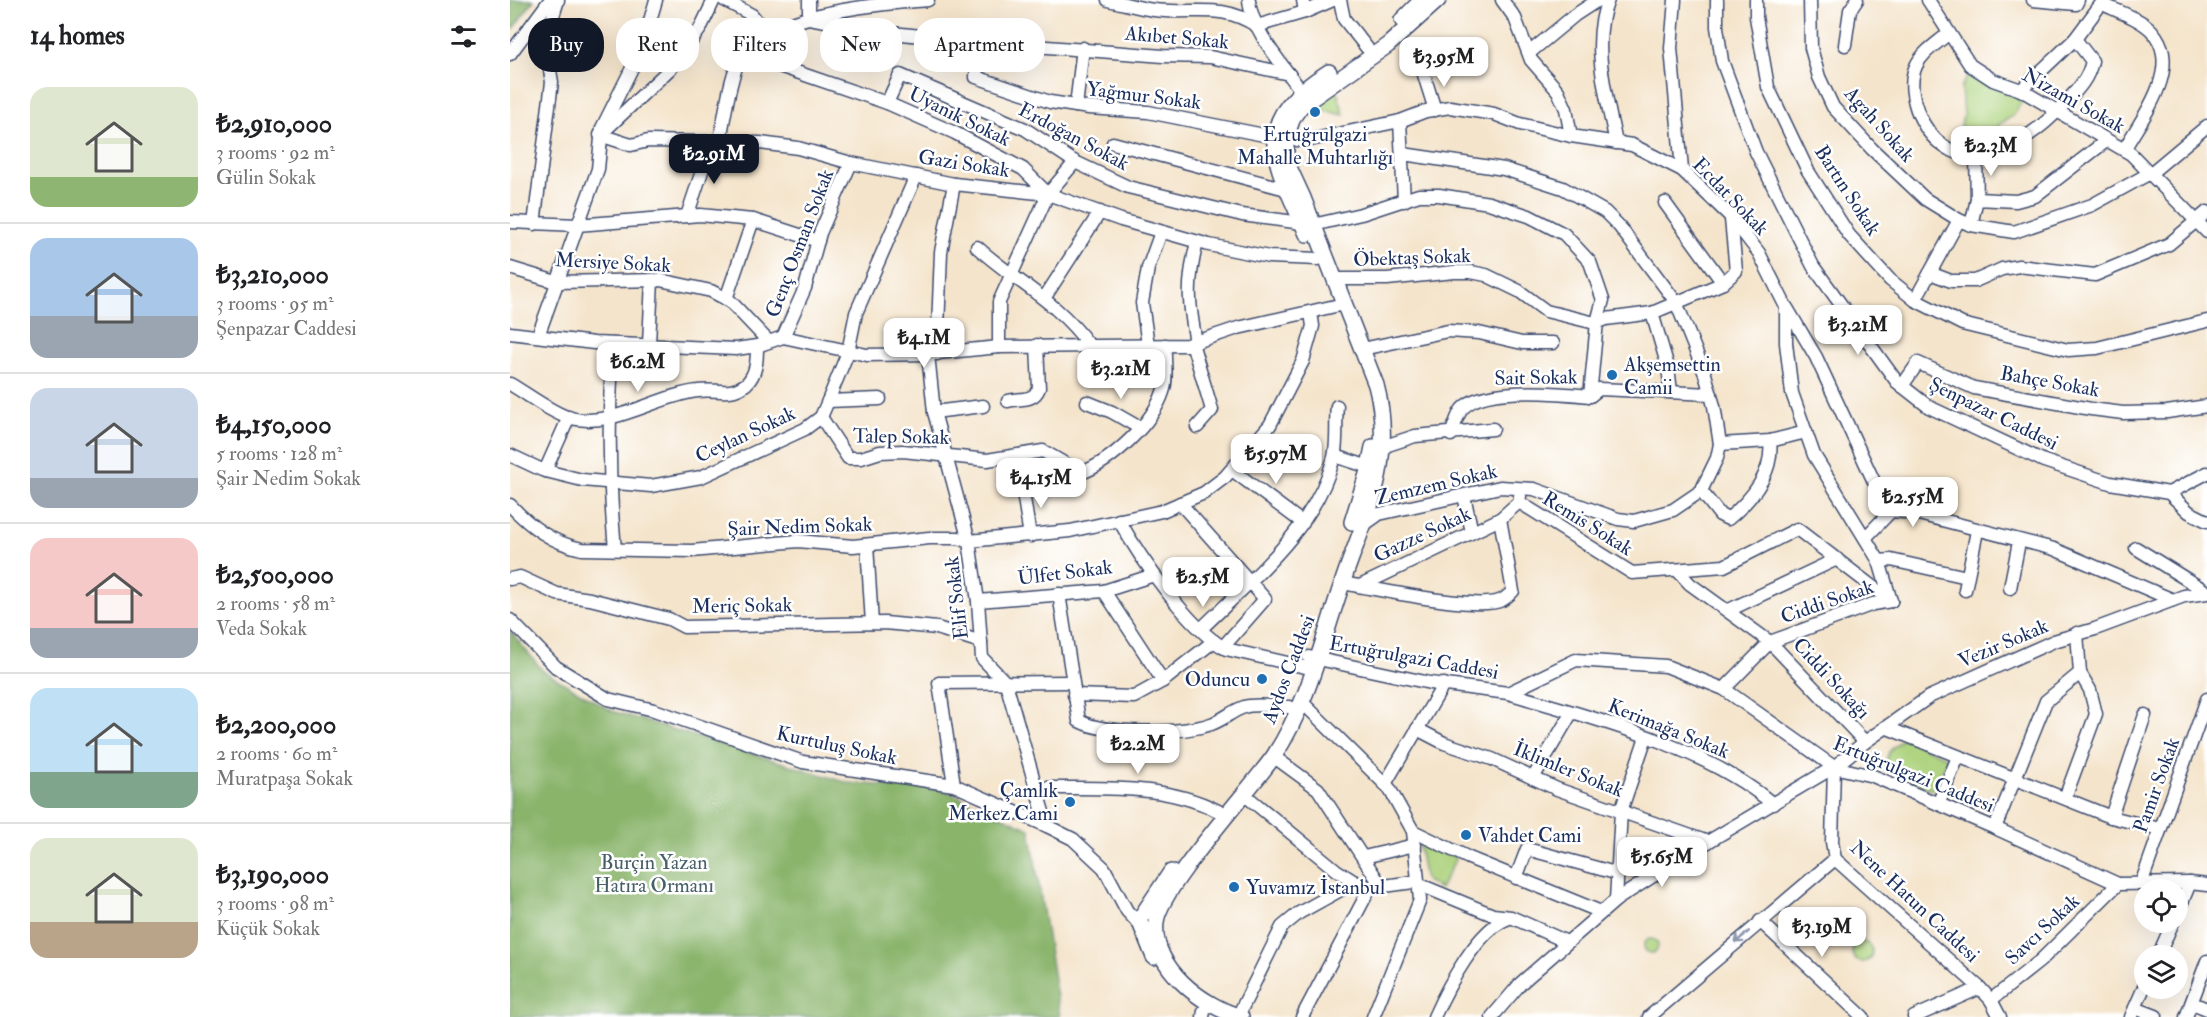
<!DOCTYPE html>
<html lang="en">
<head>
<meta charset="utf-8">
<style>
  :root { --surface:#fff; --page:#f6f6f6; --text:#202124; --muted:#757577; --line:#e0e0e0; --accent:#111827 }
  body { margin:0; font-family:"IM FELL Double Pica",serif; background:var(--page); color:var(--text); height:100vh; display:flex; flex-direction:column; font-size:22px; white-space:nowrap }
  * { box-sizing:border-box; margin:0 }
  p { font-size:20px; color:var(--muted) }
  .icon { flex:none; width:33px; height:33px; fill:none; stroke:currentColor; stroke-width:2; stroke-linecap:round; stroke-linejoin:round }
  .map { position:relative; flex:1; overflow:hidden }
  .panel { display:flex; flex-direction:column; background:var(--surface); width:510px }
  .panel>* { flex:none }
  .guide { position:absolute; left:18px; top:18px; width:570px; height:54px; display:flex; gap:12px }
  .fabs { position:absolute; left:1624px; top:879px; display:grid; gap:12px }
  .fabs a { display:grid; place-items:center; width:54px; height:54px; border-radius:50%; background:var(--surface); box-shadow:0 6px 24px #0002; font-size:30px }
  .price { position:absolute; translate:-50% -51px; padding:0 14px; border-radius:12px; background:#fff; color:#222; font-size:20px; line-height:39px; filter:drop-shadow(0 2px 3px #0008) }
  .price::after { content:''; position:absolute; left:50%; top:36px; width:18px; height:14px; margin-left:-9px; background:inherit; clip-path:polygon(0 0,100% 0,50% 100%) }
  .price.active { background:var(--accent); color:#fff }
  ul { padding:0; list-style:none }
  li { display:flex; align-items:center; gap:18px; height:150px; padding:0 30px }
  li+li { border-top:2px solid var(--line) }
  li span { display:grid; place-items:center; flex:none; width:168px; height:120px; border-radius:18px; color:#555 }
  li>.icon { margin-inline-start:auto }
  span .icon { width:72px; height:72px; fill:#fffc; stroke-width:1 }
  li b { font-size:26px }
  h2 { display:flex; justify-content:space-between; align-items:center; height:72px; padding:0 30px; font-size:26px }
  .tag { padding:0 21px; border-radius:24px; background:var(--surface); box-shadow:0 6px 24px #0002; font-size:21px; line-height:54px }
  .tag.active { background:var(--accent); color:#fff }
  main { display:flex; flex:1; min-height:0 }
  .map>svg:first-child { display:block }
  .green { fill:#acd27b; stroke:#64806c; stroke-width:1.5 }
  .forest { fill:#89b46b; stroke:#527264; stroke-width:1.5 }
  .lines { fill:none; stroke-linecap:round; stroke-linejoin:round }
  .minor-casing { stroke:#3c4a6e; stroke-width:15 }
  .major-casing { stroke:#3c4a6e; stroke-width:18 }
  .minor { stroke:#fff; stroke-width:12 }
  .major { stroke:#fff; stroke-width:15 }
  .oneway { stroke:#8d97ae }
  .poi-dot { fill:#1f6fb2; stroke:#fff; stroke-width:2 }
  .labels { text-anchor:middle; stroke-width:5; stroke-linejoin:round; paint-order:stroke }
  .street-label { font-size:20px; fill:#1b2f5e; stroke:#fff }
  .poi-label { font-size:20px; fill:#1b2f5e; stroke:#fff; text-anchor:start }
  .park-label { font-size:20px; fill:#466067; stroke:#fff }
</style>
</head>
<body>
<main>
<section class="panel">
<h2>14 homes<svg class="icon" aria-label="filters" viewBox="0 0 24 24"><path d="M4 7h16M4 17h16"/><circle cx="9" cy="7" r="2"/><circle cx="15" cy="17" r="2"/></svg></h2>
<ul>
<li><span style="background:linear-gradient(#dfe7d0 75%,#8fb573 0)"><svg class="icon" aria-label="home" viewBox="0 0 24 24"><path d="M3 11l9-7 9 7M6 9v11h12V9"/></svg></span><div><b>₺2,910,000</b><p>3 rooms · 92 m²</p><p>Gülin Sokak</p></div></li>
<li><span style="background:linear-gradient(#a9c7e8 65%,#9aa5b1 0)"><svg class="icon" aria-label="home" viewBox="0 0 24 24"><path d="M3 11l9-7 9 7M6 9v11h12V9"/></svg></span><div><b>₺3,210,000</b><p>3 rooms · 95 m²</p><p>Şenpazar Caddesi</p></div></li>
<li><span style="background:linear-gradient(#c9d6e8 75%,#9aa5b1 0)"><svg class="icon" aria-label="home" viewBox="0 0 24 24"><path d="M3 11l9-7 9 7M6 9v11h12V9"/></svg></span><div><b>₺4,150,000</b><p>5 rooms · 128 m²</p><p>Şair Nedim Sokak</p></div></li>
<li><span style="background:linear-gradient(#f6c9c9 75%,#9aa5b1 0)"><svg class="icon" aria-label="home" viewBox="0 0 24 24"><path d="M3 11l9-7 9 7M6 9v11h12V9"/></svg></span><div><b>₺2,500,000</b><p>2 rooms · 58 m²</p><p>Veda Sokak</p></div></li>
<li><span style="background:linear-gradient(#bfe0f5 70%,#7fa58c 0)"><svg class="icon" aria-label="home" viewBox="0 0 24 24"><path d="M3 11l9-7 9 7M6 9v11h12V9"/></svg></span><div><b>₺2,200,000</b><p>2 rooms · 60 m²</p><p>Muratpaşa Sokak</p></div></li>
<li><span style="background:linear-gradient(#dfe7d0 70%,#b9a48a 0)"><svg class="icon" aria-label="home" viewBox="0 0 24 24"><path d="M3 11l9-7 9 7M6 9v11h12V9"/></svg></span><div><b>₺3,190,000</b><p>3 rooms · 98 m²</p><p>Küçük Sokak</p></div></li>
</ul>
</section>
<div class="map">
<svg width="1697" height="1017" viewBox="0 0 1697 1017">
  <rect width="100%" height="100%" fill="#fff"/>
  <filter id="ink" filterUnits="userSpaceOnUse"><feTurbulence type="fractalNoise" baseFrequency=".0167" numOctaves="2"/><feDisplacementMap in="SourceGraphic" scale="12" xChannelSelector="R" yChannelSelector="G"/><feConvolveMatrix kernelMatrix="1 2 1 2 8 2 1 2 1" color-interpolation-filters="sRGB"/></filter>
  <filter id="wash" filterUnits="userSpaceOnUse"><feTurbulence type="fractalNoise" baseFrequency=".008" numOctaves="4" result="noise"/><feDisplacementMap in="SourceGraphic" scale="24" xChannelSelector="R" yChannelSelector="G"/><feGaussianBlur stdDeviation="1.35" result="paint"/><feColorMatrix in="noise" values="0 0 0 0 0 0 0 0 0 0 0 0 0 0 0 0 0 1.4 0 .05"/><feComposite in="paint" operator="in"/></filter>
  <g filter="url(#wash)">
    <rect width="100%" height="100%" fill="#f4e4cb"/>
    <g class="green">
      <polygon points="1462,69 1514,98 1503,116 1488,125 1492,140 1456,150 1446,148 1453,116 1451,87"/>
      <polygon points="825,84 834,115 797,107"/>
      <polygon points="1393,738 1438,758 1423,790 1373,769 1379,752"/>
      <polygon points="912,840 946,858 930,889 915,880 909,847"/>
      <circle cx="1141" cy="946" r="7"/>
      <circle cx="1352" cy="952" r="10"/>
    </g>
    <g class="forest">
      <polygon points="0,0 24,0 0,33"/>
      <polygon points="0,631 33,671 102,711 339,783 432,789 520,829 550,1017 0,1017"/>
    </g>
  </g>
  <g filter="url(#ink)">
    <g class="lines">
      <defs>
        <g id="minor">
          <polyline points="204,0 190,29 165,64 90,135 121,145 138,141 250,143 288,148 341,163 444,184 538,194 611,220 699,245 759,257 808,259"/>
          <polyline points="214,0 242,15 258,35"/>
          <path d="M598,0c15,3 30,8 46,10 39,5 67,-8 103,16l48,-14"/>
          <path d="M739,0c2,30 35,66 52,91"/>
          <polyline points="793,0 795,12 823,0"/>
          <polyline points="830,0 834,19 857,48"/>
          <polyline points="992,0 1005,18 1021,60 1048,91 1056,109 1061,136"/>
          <path d="M1098,0c-18,44 -1,98 8,143"/>
          <polyline points="1165,0 1161,48 1172,170"/>
          <polyline points="1207,0 1207,27 1212,61 1246,152 1303,266 1387,382 1419,407 1534,461 1600,483 1659,493 1679,512 1697,521"/>
          <polyline points="1246,0 1246,17 1258,87 1298,171 1339,235 1380,280 1405,300 1452,324 1558,350 1587,348 1697,321"/>
          <polyline points="1300,0 1301,48 1309,77 1323,107 1362,149 1415,199 1449,220 1461,225 1504,232 1582,205 1642,172 1697,126"/>
          <polyline points="1418,0 1460,65 1483,80 1511,90 1621,154 1697,232"/>
          <polyline points="1523,0 1566,4 1568,0"/>
          <path d="M1593,4c15,8 37,14 49,27 32,36 -10,86 -28,119"/>
          <polyline points="299,18 382,33 460,41 653,56 700,57 779,74"/>
          <polyline points="299,18 299,0"/>
          <path d="M1439,33c-11,10 -27,19 -33,33 -7,15 -3,35 3,49 33,71 104,34 143,-9 13,-14 26,-25 30,-45l-17,-22"/>
          <polyline points="469,42 466,77 540,102 579,108 638,112 764,137 795,141 890,121 916,111 940,107 984,114 1010,124 1061,136 1122,145 1172,170 1221,217 1249,253 1276,307 1276,343 1282,393 1304,455 1369,561 1381,601"/>
          <polyline points="1335,45 1340,10 1347,0"/>
          <polyline points="1019,53 1065,15 1088,0"/>
          <polyline points="0,54 40,0"/>
          <polyline points="234,54 377,103 445,133 513,169 538,194"/>
          <polyline points="914,75 925,110"/>
          <polyline points="1511,90 1565,39 1594,0"/>
          <polyline points="377,103 390,75 515,129 565,162 618,187 732,215 792,223"/>
          <polyline points="566,106 573,48"/>
          <polyline points="890,121 894,201"/>
          <polyline points="603,143 776,189"/>
          <path d="M209,144c5,-22 10,-63 19,-81 28,-52 138,-58 190,-63"/>
          <polyline points="1466,156 1467,199"/>
          <polyline points="1155,203 1213,283"/>
          <polyline points="177,216 201,144"/>
          <polyline points="0,222 67,225 190,215 243,220 308,241"/>
          <polyline points="24,224 42,82 35,42 48,0"/>
          <polyline points="803,225 851,214 909,195 929,195 979,203 1019,216 1054,234 1080,262 1093,300 1087,322 1080,396"/>
          <polyline points="1461,225 1467,199 1506,201 1525,196 1596,141"/>
          <path d="M467,247c40,36 79,53 112,98"/>
          <polyline points="0,268 46,282 150,280 201,291 220,301 258,341"/>
          <polyline points="1420,273 1441,281 1465,281 1492,269 1509,266 1585,275 1659,244 1697,212"/>
          <polyline points="824,279 877,279 944,272 961,272 976,275 1009,291 1036,311 1085,323 1096,319 1142,313 1213,283 1226,271 1221,219"/>
          <polyline points="535,297 590,212"/>
          <polyline points="216,299 243,220"/>
          <polyline points="1405,300 1449,220"/>
          <polyline points="1277,308 1306,357 1373,501 1381,511 1405,513 1544,549 1663,600"/>
          <polyline points="1142,313 1158,367 1161,392"/>
          <polyline points="0,333 84,343 226,349 247,346 273,337 357,355 418,354 489,347 677,345 728,328 834,304"/>
          <polyline points="28,336 88,169 92,128 132,48 146,0"/>
          <polyline points="273,337 295,288 310,233 341,163"/>
          <path d="M686,342c-8,-42 -9,-59 1,-100"/>
          <polyline points="682,343 702,410 687,427"/>
          <path d="M103,344c-5,72 -5,133 2,205"/>
          <polyline points="139,344 142,280"/>
          <polyline points="638,345 632,303 638,268 651,232"/>
          <polyline points="489,347 489,302 538,194 565,162"/>
          <polyline points="852,349 938,331 969,333 1012,343 1043,343"/>
          <polyline points="418,354 424,412 459,541 468,601 472,658 496,683 537,826"/>
          <polyline points="427,354 431,252 444,184"/>
          <path d="M0,384c16,9 43,30 60,34 45,10 85,-22 128,-27 19,-3 31,6 48,-7 11,-10 11,-25 11,-38"/>
          <polyline points="1392,386 1408,363 1464,388 1581,409 1613,413 1657,412 1697,406"/>
          <polyline points="318,401 370,399"/>
          <path d="M498,401c12,-3 26,1 31,-13l-2,-43"/>
          <polyline points="577,402 602,412 630,428"/>
          <polyline points="424,412 473,406"/>
          <path d="M311,417l27,41h13l19,-6 23,-1 84,9 56,-9 38,22c30,-11 72,-50 82,-81 5,-13 1,-33 2,-47"/>
          <path d="M941,435c3,-9 6,-19 11,-26 20,-24 100,-16 128,-13l9,-7 112,5"/>
          <polyline points="1210,444 1260,441 1296,432"/>
          <polyline points="872,447 905,436 983,429"/>
          <polyline points="0,455 32,470 72,480 141,486 191,477 295,429 311,417 318,401 338,352 346,313 406,176"/>
          <polyline points="825,456 859,467"/>
          <polyline points="722,470 793,523"/>
          <polyline points="35,471 59,417"/>
          <polyline points="512,486 520,536"/>
          <path d="M1191,491l19,24 8,4c23,-19 46,-46 42,-78"/>
          <polyline points="1659,493 1697,473"/>
          <polyline points="954,496 962,532"/>
          <polyline points="1009,502 1122,573 1214,566 1287,529 1381,601"/>
          <polyline points="670,503 755,599 713,647"/>
          <path d="M0,505c21,22 42,38 72,44l110,2 106,-10 55,5 76,-8h29l11,3 101,-10 92,-20 42,-18 21,-16 45,-52 33,-64 10,-35 -2,-13"/>
          <path d="M609,520c21,38 70,109 107,129l79,18"/>
          <polyline points="852,526 869,514 990,487 1024,489 1108,519 1124,521 1163,510 1191,491 1207,458 1210,444 1204,406 1195,374 1166,302 1109,226 1095,212 1053,188 994,169 893,154"/>
          <polyline points="1355,538 1381,511"/>
          <polyline points="357,545 362,623"/>
          <polyline points="1626,548 1697,592"/>
          <polyline points="1369,561 1381,560 1457,577"/>
          <polyline points="1168,571 1180,584 1260,642 1355,742"/>
          <polyline points="0,579 10,577 47,594 80,599 159,619 174,627 375,623 427,628 471,642"/>
          <path d="M832,583c31,5 135,29 160,17 4,-2 8,-6 11,-9l-13,-72 19,-17 1,-6"/>
          <polyline points="850,586 990,519"/>
          <polyline points="1500,588 1509,542"/>
          <polyline points="1455,590 1467,531"/>
          <polyline points="594,591 653,681"/>
          <path d="M549,594l20,127c27,14 103,13 132,3 12,-4 21,-13 33,-17 12,-4 32,0 46,0"/>
          <polyline points="468,601 594,591 644,575"/>
          <polyline points="1219,610 1327,559"/>
          <polyline points="0,620 46,667 98,699 144,710 293,762 444,785 537,826 563,839 594,868 617,911 628,923"/>
          <path d="M691,629c50,-49 115,-101 133,-172 4,-16 1,-35 3,-51"/>
          <polyline points="799,657 920,683 998,693 1066,660 1156,666 1214,689 1324,767 1363,776 1485,828 1608,884 1680,883 1697,885"/>
          <polyline points="1214,689 1260,642 1363,604 1381,601"/>
          <path d="M998,693c87,26 194,52 265,111"/>
          <polyline points="564,695 624,697 653,681 704,641"/>
          <polyline points="792,702 879,788 903,831 959,858 1091,912"/>
          <polyline points="1375,727 1601,817 1650,829"/>
          <polyline points="907,729 934,743 982,759 1047,789 1198,842"/>
          <polyline points="763,756 808,789 872,887"/>
          <polyline points="1324,767 1322,842 1325,859 1470,988 1481,1000 1490,1017"/>
          <polyline points="1023,778 1062,712"/>
          <polyline points="875,784 934,684"/>
          <polyline points="444,785 429,683 562,682"/>
          <path d="M527,788c63,1 134,-6 190,28"/>
          <polyline points="735,795 826,870 845,882 860,888 903,882 983,915 1001,917 1057,942"/>
          <polyline points="1555,798 1586,714 1580,690 1570,673"/>
          <polyline points="1428,804 1448,757"/>
          <polyline points="1601,817 1635,715"/>
          <polyline points="1485,828 1536,701 1570,673 1567,633"/>
          <polyline points="854,857 905,845"/>
          <polyline points="1006,878 1017,849 1109,874"/>
          <polyline points="1631,884 1697,699"/>
          <polyline points="1106,900 1111,811 1136,737"/>
          <polyline points="1668,912 1680,883"/>
          <polyline points="1250,921 1353,1017"/>
          <polyline points="1648,956 1663,922"/>
          <polyline points="1481,1000 1530,961 1608,884"/>
          <polyline points="1682,1003 1697,1009"/>
          <polyline points="1625,1008 1646,1016"/>
          <polyline points="728,1016 772,927 789,913 845,882"/>
          <polyline points="693,1017 694,1011"/>
          <polyline points="792,1017 860,888"/>
          <polyline points="863,1017 910,900 903,831"/>
          <path d="M924,1017c13,-29 44,-89 75,-99"/>
          <polyline points="982,1017 1011,983 1106,900 1174,856 1324,767 1355,742 1419,697 1544,641 1585,629 1674,596 1697,593"/>
          <polyline points="1139,1017 1325,859"/>
          <polyline points="1404,1017 1470,988"/>
          <polyline points="1621,1017 1635,985"/>
          <polyline points="1676,1017 1697,961"/>
        </g>
        <g id="major">
          <polyline points="892,20 912,0"/>
          <path d="M797,234c-31,-73 -62,-110 22,-162"/>
          <polyline points="842,522 858,471 863,447"/>
          <polyline points="644,957 629,920 661,872"/>
          <path d="M731,1017c-39,-11 -90,-50 -85,-95 3,-33 94,-132 118,-166 35,-54 49,-118 70,-178 12,-36 30,-74 36,-112 4,-27 3,-55 -4,-81l-73,-187 -17,-37v-23l7,-21 8,-11 87,-61 50,-45"/>
        </g>
      </defs>
      <use href="#minor" class="minor-casing"/>
      <use href="#major" class="major-casing"/>
      <use href="#minor" class="minor"/>
      <use href="#major" class="major"/>
    </g>
    <defs><path id="oneway-shaft" d="M-6 0H5M1.5-3L5.5 0L1.5 3" fill="none" stroke-width="1.6" stroke-linecap="round" stroke-linejoin="round" transform="scale(1.5)"/></defs>
    <use class="oneway" href="#oneway-shaft" transform="translate(1232 937) rotate(140)"/>
  </g>
  <g class="poi-dot">
    <circle cx="805" cy="112" r="6"/>
    <circle cx="1102" cy="375" r="6"/>
    <circle cx="752" cy="679" r="6"/>
    <circle cx="560" cy="802" r="6"/>
    <circle cx="956" cy="835" r="6"/>
    <circle cx="724" cy="887" r="6"/>
  </g>
  <g class="labels">
    <g class="street-label">
      <text transform="translate(667 37) rotate(5)" y="7">Akıbet Sokak</text>
      <text transform="translate(634 95) rotate(7)" y="7">Yağmur Sokak</text>
      <text transform="translate(1564 100) rotate(29)" y="7">Nizami Sokak</text>
      <text transform="translate(450 116) rotate(26)" y="7">Uyanık Sokak</text>
      <text transform="translate(1370 124) rotate(48)" y="7">Agah Sokak</text>
      <text transform="translate(564 136) rotate(28)" y="7">Erdoğan Sokak</text>
      <text transform="translate(454 163) rotate(9)" y="7">Gazi Sokak</text>
      <text transform="translate(1338 190) rotate(57)" y="7">Bartın Sokak</text>
      <text transform="translate(1221 196) rotate(46)" y="7">Ecdat Sokak</text>
      <text transform="translate(289 243) rotate(-69)" y="7">Genç Osman Sokak</text>
      <text transform="translate(902 257) rotate(-2)" y="7">Öbektaş Sokak</text>
      <text transform="translate(103 262) rotate(3)" y="7">Mersiye Sokak</text>
      <text transform="translate(1026 377) rotate(-1)" y="7">Sait Sokak</text>
      <text transform="translate(1540 381) rotate(10)" y="7">Bahçe Sokak</text>
      <text transform="translate(1484 413) rotate(26)" y="7">Şenpazar Caddesi</text>
      <text transform="translate(235 434) rotate(-25)" y="7">Ceylan Sokak</text>
      <text transform="translate(391 436) rotate(1)" y="7">Talep Sokak</text>
      <text transform="translate(926 484) rotate(-13)" y="7">Zemzem Sokak</text>
      <text transform="translate(1078 523) rotate(32)" y="7">Remis Sokak</text>
      <text transform="translate(290 526) rotate(-2)" y="7">Şair Nedim Sokak</text>
      <text transform="translate(912 534) rotate(-25)" y="7">Gazze Sokak</text>
      <text transform="translate(555 572) rotate(-7)" y="7">Ülfet Sokak</text>
      <text transform="translate(446 598) rotate(-97)" y="7">Elif Sokak</text>
      <text transform="translate(1317 601) rotate(-19)" y="7">Ciddi Sokak</text>
      <text transform="translate(232 605) rotate(-1)" y="7">Meriç Sokak</text>
      <text transform="translate(1493 643) rotate(-23)" y="7">Vezir Sokak</text>
      <text transform="translate(904 657) rotate(10)" y="7">Ertuğrulgazi Caddesi</text>
      <text transform="translate(778 669) rotate(-69)" y="7">Aydos Caddesi</text>
      <text transform="translate(1322 678) rotate(47)" y="7">Ciddi Sokağı</text>
      <text transform="translate(1159 728) rotate(22)" y="7">Kerimağa Sokak</text>
      <text transform="translate(327 745) rotate(12)" y="7">Kurtuluş Sokak</text>
      <text transform="translate(1059 769) rotate(22)" y="7">İklimler Sokak</text>
      <text transform="translate(1404 774) rotate(22)" y="7">Ertuğrulgazi Caddesi</text>
      <text transform="translate(1646 785) rotate(-70)" y="7">Pamir Sokak</text>
      <text transform="translate(1405 901) rotate(43)" y="7">Nene Hatun Caddesi</text>
      <text transform="translate(1532 929) rotate(-43)" y="7">Savcı Sokak</text>
    </g>
    <g class="poi-label">
      <text x="805" y="141" text-anchor="middle">Ertuğrulgazi<tspan x="805" dy="23">Mahalle Muhtarlığı</tspan></text>
      <text x="1114" y="371">Akşemsettin<tspan x="1114" dy="23">Camii</tspan></text>
      <text x="740" y="686" text-anchor="end">Oduncu</text>
      <text x="548" y="797" text-anchor="end">Çamlık<tspan x="548" dy="23">Merkez Cami</tspan></text>
      <text x="968" y="842">Vahdet Cami</text>
      <text x="736" y="894">Yuvamız İstanbul</text>
    </g>
    <g class="park-label">
      <text x="144" y="869">Burçin Yazan<tspan x="144" dy="23">Hatıra Ormanı</tspan></text>
    </g>
  </g>
</svg>
<div class="fabs">
<a><svg class="icon" aria-label="locate" viewBox="0 0 24 24"><circle cx="12" cy="12" r="6"/><path d="M12 2v4M12 18v4M2 12h4M18 12h4"/></svg></a>
<a><svg class="icon" aria-label="layers" viewBox="0 0 24 24"><path d="M12 4l9 5-9 5-9-5zM3 14l9 5 9-5"/></svg></a>
</div>
<b class="price" style="left:934px;top:88px">₺3.95M</b>
<b class="price" style="left:1481px;top:177px">₺2.3M</b>
<b class="price active" style="left:204px;top:185px">₺2.91M</b>
<b class="price" style="left:1348px;top:356px">₺3.21M</b>
<b class="price" style="left:414px;top:369px">₺4.1M</b>
<b class="price" style="left:128px;top:393px">₺6.2M</b>
<b class="price" style="left:611px;top:400px">₺3.21M</b>
<b class="price" style="left:766px;top:485px">₺5.97M</b>
<b class="price" style="left:531px;top:509px">₺4.15M</b>
<b class="price" style="left:1403px;top:528px">₺2.55M</b>
<b class="price" style="left:693px;top:608px">₺2.5M</b>
<b class="price" style="left:628px;top:775px">₺2.2M</b>
<b class="price" style="left:1152px;top:888px">₺5.65M</b>
<b class="price" style="left:1312px;top:958px">₺3.19M</b>
<div class="guide">
<a class="tag active">Buy</a>
<a class="tag">Rent</a>
<a class="tag">Filters</a>
<a class="tag">New</a>
<a class="tag">Apartment</a>
</div>
</div>
</main>
</body>
</html>
